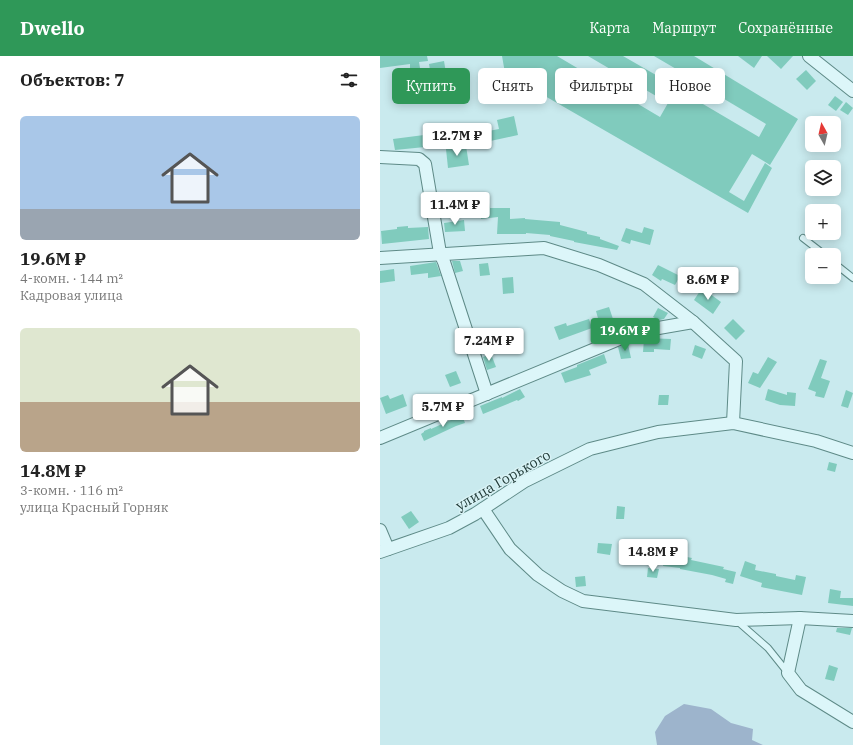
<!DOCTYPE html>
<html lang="ru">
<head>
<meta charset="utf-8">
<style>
  :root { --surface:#fff; --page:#f6f6f6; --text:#222; --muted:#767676; --accent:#2f9858 }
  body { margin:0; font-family:"IBM Plex Serif",serif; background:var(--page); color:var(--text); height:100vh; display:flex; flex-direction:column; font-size:15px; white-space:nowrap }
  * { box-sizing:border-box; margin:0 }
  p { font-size:13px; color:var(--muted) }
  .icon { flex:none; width:22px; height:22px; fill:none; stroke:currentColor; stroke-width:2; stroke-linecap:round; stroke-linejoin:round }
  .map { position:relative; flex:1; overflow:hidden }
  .details { display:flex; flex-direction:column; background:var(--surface); width:380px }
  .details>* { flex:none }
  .guide { position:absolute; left:12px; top:12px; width:380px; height:36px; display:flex; gap:8px }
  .needle { width:26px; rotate:352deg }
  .buttons { position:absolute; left:425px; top:60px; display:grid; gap:8px }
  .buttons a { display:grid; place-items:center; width:36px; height:36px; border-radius:6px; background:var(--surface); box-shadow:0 2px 10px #0003; font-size:20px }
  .price { position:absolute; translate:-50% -34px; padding:0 9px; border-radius:4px; background:#fff; color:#222; font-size:13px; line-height:26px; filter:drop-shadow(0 1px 2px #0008) }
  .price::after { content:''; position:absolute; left:50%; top:24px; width:12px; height:9px; margin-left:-6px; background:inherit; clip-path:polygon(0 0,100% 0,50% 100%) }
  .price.on { background:var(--accent); color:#fff }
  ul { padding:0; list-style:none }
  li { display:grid; align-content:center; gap:8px; height:212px; padding:0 20px }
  li span { display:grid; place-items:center; height:124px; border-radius:6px; color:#555 }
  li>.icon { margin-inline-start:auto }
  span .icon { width:72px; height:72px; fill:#fffc; stroke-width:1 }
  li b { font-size:17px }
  h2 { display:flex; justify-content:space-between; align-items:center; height:48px; padding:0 20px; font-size:17px }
  .chip { padding:0 14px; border-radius:6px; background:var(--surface); box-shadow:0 2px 10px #0003; font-size:14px; line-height:36px }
  .chip.on { background:var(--accent); color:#fff }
  header { display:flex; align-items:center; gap:24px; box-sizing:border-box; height:56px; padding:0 20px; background:var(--accent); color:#fff }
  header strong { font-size:19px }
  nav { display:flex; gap:22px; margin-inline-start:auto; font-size:14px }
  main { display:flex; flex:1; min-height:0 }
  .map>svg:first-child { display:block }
  .green { fill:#9db4cc }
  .building { fill:#80cbbd; fill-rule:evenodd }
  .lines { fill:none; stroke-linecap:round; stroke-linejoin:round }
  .lane-casing { stroke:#5e8a87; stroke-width:8 }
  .street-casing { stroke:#5e8a87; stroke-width:14 }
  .lane { stroke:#dcf6f9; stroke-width:6 }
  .street { stroke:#dcf6f9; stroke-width:12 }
  .labels { text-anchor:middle; stroke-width:3; stroke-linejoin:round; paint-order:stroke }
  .street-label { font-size:14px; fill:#213b38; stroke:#d8f2f5 }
</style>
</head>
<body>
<header>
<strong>Dwello</strong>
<nav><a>Карта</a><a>Маршрут</a><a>Сохранённые</a></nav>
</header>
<main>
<section class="details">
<h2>Объектов: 7<svg class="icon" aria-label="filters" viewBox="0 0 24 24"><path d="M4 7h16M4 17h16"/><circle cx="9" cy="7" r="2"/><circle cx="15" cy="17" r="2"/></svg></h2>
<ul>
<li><span style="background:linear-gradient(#a9c7e8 75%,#9aa5b1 0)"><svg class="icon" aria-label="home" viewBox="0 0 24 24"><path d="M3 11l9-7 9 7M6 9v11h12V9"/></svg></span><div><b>19.6M ₽</b><p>4-комн. · 144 m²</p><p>Кадровая улица</p></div></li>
<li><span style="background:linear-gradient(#dfe7d0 60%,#b9a48a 0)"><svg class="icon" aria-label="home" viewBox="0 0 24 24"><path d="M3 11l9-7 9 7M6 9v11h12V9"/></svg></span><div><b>14.8M ₽</b><p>3-комн. · 116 m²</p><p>улица Красный Горняк</p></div></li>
</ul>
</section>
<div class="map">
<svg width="473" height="689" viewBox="0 0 473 689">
  <rect width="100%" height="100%" fill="#c9eaee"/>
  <polygon class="green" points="304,648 331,653 351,667 373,673 372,684 383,689 277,689 275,676 285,660"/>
  <g class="building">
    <polygon points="0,0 47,0 48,5 39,6 40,12 30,13 30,8 0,12"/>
    <path d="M122,0h55l103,61 8,-14 -80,-47h35l52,30 8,-13 -29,-17h40l104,63 -28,46 -18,-11 -23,38 15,9 21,-38 7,5 -24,45 -243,-140zM314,25l72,43 -7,13 -73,-43z"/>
    <polygon points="358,0 382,0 374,12"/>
    <polygon points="387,0 413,0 401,13"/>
    <polygon points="64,5 67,23 52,25 49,8"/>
    <polygon points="426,14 436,25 427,34 416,23"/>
    <polygon points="455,40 463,46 456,55 448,49"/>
    <polygon points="466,46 473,52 468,59 460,54"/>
    <polygon points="134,60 138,79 101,87 98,77 119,73 117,64"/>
    <polygon points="44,79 45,91 15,94 13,83"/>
    <polygon points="86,90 89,109 68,112 66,93"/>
    <polygon points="109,146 110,152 130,152 130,163 145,162 145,163 180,166 180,169 207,176 207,178 220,181 220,183 239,190 237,194 194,186 194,185 170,180 170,179 146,177 146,178 117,178 118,161 101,163 100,147"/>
    <polygon points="84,164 85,175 65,176 64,167"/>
    <polygon points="28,170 28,172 48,171 49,183 2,188 1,175 17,173 17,171"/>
    <polygon points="264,171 274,174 270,189 251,184 250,188 241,185 246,172 262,177"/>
    <polygon points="72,205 80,205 83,215 75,217"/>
    <polygon points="56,206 61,220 48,222 48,217 31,219 30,210"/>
    <polygon points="108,207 110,219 100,220 99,208"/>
    <polygon points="278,209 300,220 295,229 282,223 281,225 272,219"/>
    <polygon points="14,213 15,225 0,227 0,215"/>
    <polygon points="133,221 134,237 123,238 122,222"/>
    <polygon points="322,232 341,246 333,258 314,244"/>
    <polygon points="229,251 233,263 219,266 216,255"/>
    <polygon points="278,252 288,257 284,263 279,264 273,261"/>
    <polygon points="209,263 212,272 179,284 174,271 186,267 187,270"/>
    <polygon points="353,263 365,275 356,284 344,272"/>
    <polygon points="266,282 291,283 290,294 274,293 274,296 263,296 264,283"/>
    <polygon points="248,288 251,302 241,303 238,291"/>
    <polygon points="315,289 326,293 322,303 312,299"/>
    <polygon points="111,298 116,311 107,314 103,301"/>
    <polygon points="224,298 227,307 209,314 211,319 185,327 181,317 197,311 197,309"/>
    <polygon points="388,301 397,306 380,332 368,327 373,316 378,318"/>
    <polygon points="440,303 447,305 441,322 450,325 444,342 435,340 436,336 428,333"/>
    <polygon points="76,315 81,327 70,331 65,319"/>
    <polygon points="140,333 145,341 138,345 137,344 103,358 100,350 122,341 122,342"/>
    <polygon points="388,333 407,339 407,336 416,337 415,350 400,349 385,344"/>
    <polygon points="466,334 473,337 468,352 461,350"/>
    <polygon points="23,338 27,350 6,358 0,342 8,339 10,343"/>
    <polygon points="279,339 289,339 288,349 278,349"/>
    <polygon points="82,359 85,367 76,370 44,385 41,378 44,376 44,375 51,372 51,373"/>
    <polygon points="449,406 457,408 455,416 447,414"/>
    <polygon points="237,450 245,451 244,463 236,463"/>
    <polygon points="31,455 39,466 29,473 21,461"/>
    <polygon points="218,487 232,488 230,499 217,497"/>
    <polygon points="302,500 312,502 311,504 344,511 343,513 356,516 353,528 345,526 346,523 332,519 300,513 300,512 283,510 284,501 301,503"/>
    <polygon points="365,505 376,509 375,514 396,518 396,520 415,524 416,519 426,521 422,539 381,531 382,527 360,520"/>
    <polygon points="268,512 279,513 277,522 267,521"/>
    <polygon points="205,520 206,530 196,531 195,521"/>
    <polygon points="450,533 461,535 460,542 473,542 473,550 448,547"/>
    <polygon points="457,572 472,572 470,579 456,576"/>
    <polygon points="449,609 458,612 454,625 445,623"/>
  </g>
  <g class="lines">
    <defs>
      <g id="lane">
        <polyline points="423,182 445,199"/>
        <polyline points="454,207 473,222"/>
        <polyline points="356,564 388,592 408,617"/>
      </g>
      <g id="street">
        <polyline points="429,0 473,35"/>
        <polyline points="0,101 39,103 45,108 60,197 64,206 107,338"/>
        <polyline points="0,202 164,192 219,209 264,228 313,266 356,305 353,367"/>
        <polyline points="0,382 244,281 267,274 313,266"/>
        <polyline points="103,453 130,493 158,519 182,535 203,545 356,564 420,562 473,565"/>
        <polyline points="0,474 8,493"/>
        <polyline points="0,496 69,472 95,458 145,425 210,393 278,376 353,367 436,385 473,397"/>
        <polyline points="420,562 408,617 421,634 473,666"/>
      </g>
    </defs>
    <use href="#lane" class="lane-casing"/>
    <use href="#street" class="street-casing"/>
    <use href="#lane" class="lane"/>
    <use href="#street" class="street"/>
  </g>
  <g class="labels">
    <g class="street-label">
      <text transform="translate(123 424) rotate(-30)" y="5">улица Горького</text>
    </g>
  </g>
</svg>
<div class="buttons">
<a><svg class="needle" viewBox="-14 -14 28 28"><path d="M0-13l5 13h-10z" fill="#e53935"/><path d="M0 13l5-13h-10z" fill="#767676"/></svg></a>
<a><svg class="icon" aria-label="layers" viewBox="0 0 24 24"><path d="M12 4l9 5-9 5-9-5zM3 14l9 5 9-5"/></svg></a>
<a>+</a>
<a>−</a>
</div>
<b class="price" style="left:77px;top:101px">12.7M ₽</b>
<b class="price" style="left:75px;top:170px">11.4M ₽</b>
<b class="price" style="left:328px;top:245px">8.6M ₽</b>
<b class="price on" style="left:245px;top:296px">19.6M ₽</b>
<b class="price" style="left:109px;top:306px">7.24M ₽</b>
<b class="price" style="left:63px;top:372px">5.7M ₽</b>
<b class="price" style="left:273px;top:517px">14.8M ₽</b>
<div class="guide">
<a class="chip on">Купить</a>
<a class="chip">Снять</a>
<a class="chip">Фильтры</a>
<a class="chip">Новое</a>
</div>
</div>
</main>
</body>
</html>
